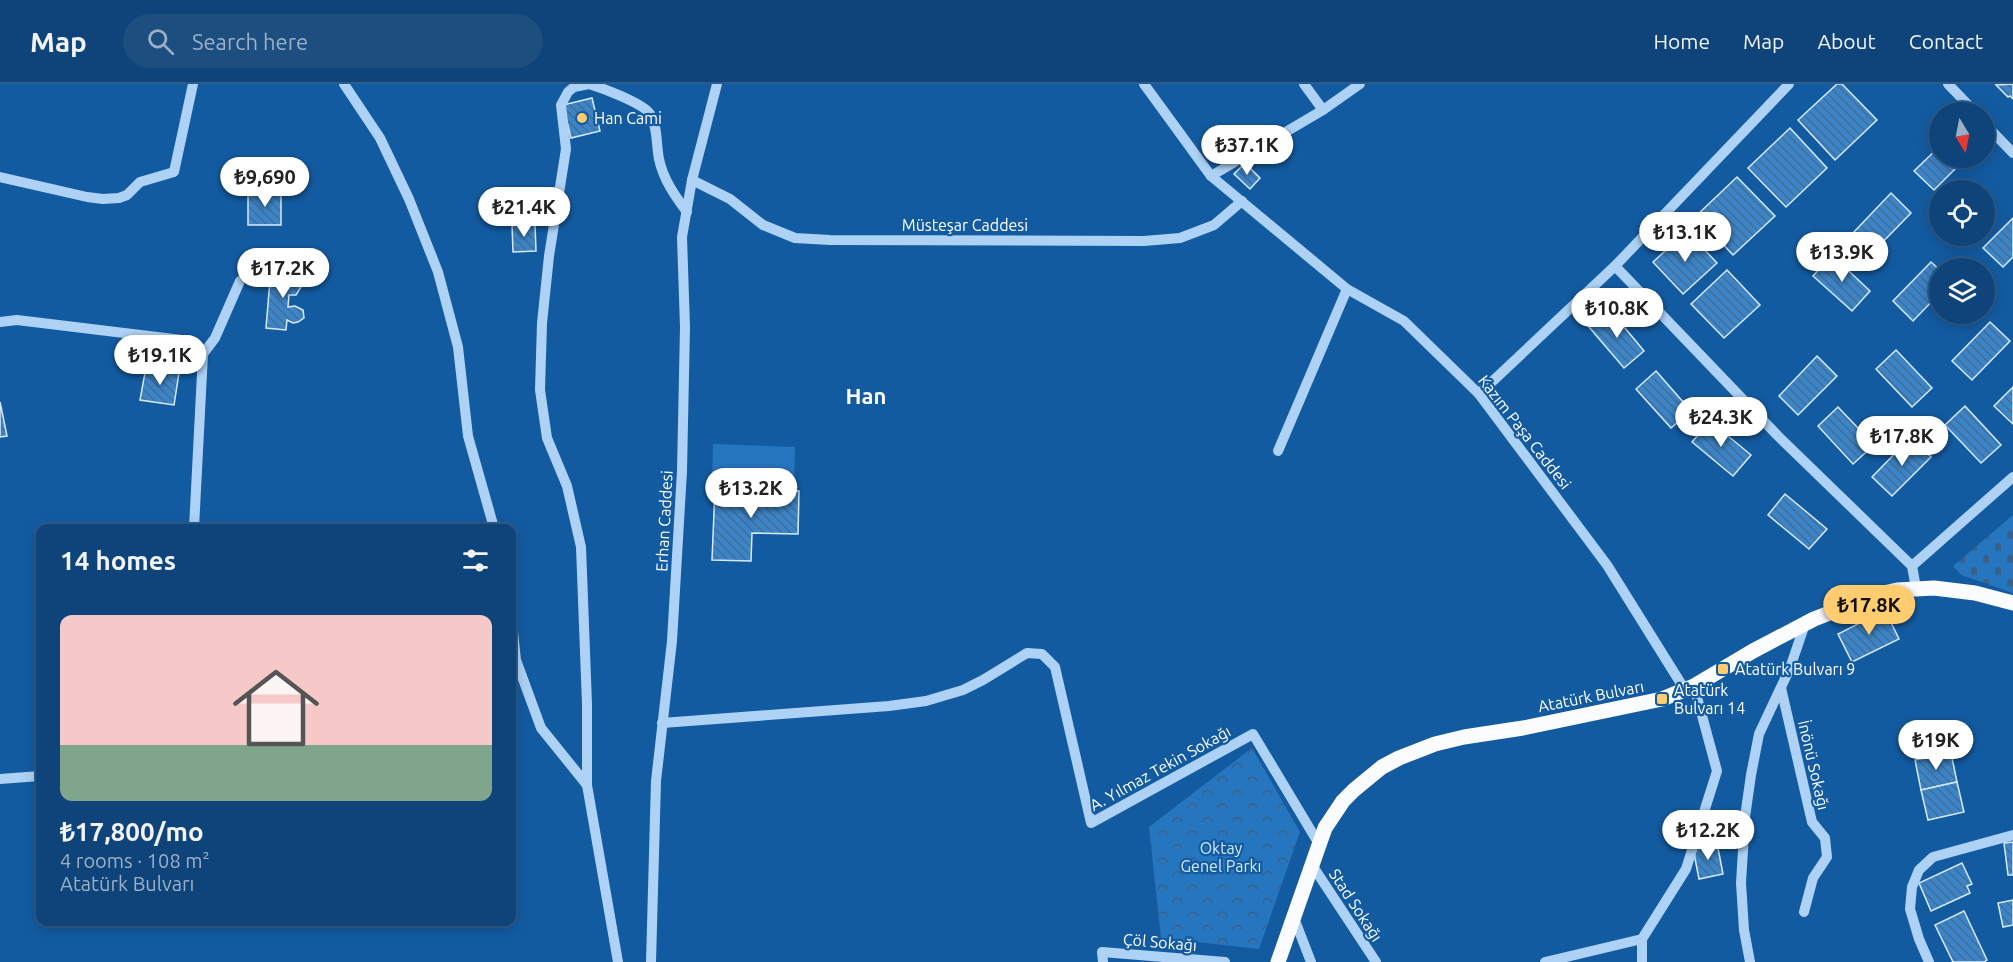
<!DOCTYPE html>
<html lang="en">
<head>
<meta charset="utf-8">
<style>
  :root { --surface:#0e4479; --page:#1c4e80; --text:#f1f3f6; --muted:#9bb0c6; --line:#2e5c8a; --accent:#ffcc70 }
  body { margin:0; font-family:Ubuntu,sans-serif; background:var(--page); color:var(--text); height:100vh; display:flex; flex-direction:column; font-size:22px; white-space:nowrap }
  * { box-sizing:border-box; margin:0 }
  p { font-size:20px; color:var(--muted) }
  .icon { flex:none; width:33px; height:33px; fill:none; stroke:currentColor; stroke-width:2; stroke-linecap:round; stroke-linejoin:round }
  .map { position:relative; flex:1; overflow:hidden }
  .drawer { position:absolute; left:36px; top:440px; width:480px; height:402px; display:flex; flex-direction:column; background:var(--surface); border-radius:12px; box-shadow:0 3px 15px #0003,0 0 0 2px var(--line) }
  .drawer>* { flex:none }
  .needle { width:39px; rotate:170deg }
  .tools { position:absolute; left:1929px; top:18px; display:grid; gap:12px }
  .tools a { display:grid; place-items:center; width:66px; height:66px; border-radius:50%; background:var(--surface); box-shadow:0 3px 15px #0003,0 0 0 2px var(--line); font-size:30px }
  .price { position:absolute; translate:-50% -51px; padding:0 14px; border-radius:21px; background:#fff; color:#222; font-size:20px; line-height:39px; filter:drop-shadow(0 2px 3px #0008) }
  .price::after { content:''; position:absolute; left:50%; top:36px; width:18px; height:14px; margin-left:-9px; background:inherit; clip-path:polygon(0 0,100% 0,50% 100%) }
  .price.selected { background:var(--accent); color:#111 }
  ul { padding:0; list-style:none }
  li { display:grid; align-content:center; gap:12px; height:318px; padding:0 24px }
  li span { display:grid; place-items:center; height:186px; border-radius:12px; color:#555 }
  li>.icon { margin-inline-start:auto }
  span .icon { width:108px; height:108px; fill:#fffc; stroke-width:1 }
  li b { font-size:26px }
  h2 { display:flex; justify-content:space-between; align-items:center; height:72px; padding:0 24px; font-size:26px }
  header { display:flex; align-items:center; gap:36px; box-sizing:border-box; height:84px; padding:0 30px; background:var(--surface); border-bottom:2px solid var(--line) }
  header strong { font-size:28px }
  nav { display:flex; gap:33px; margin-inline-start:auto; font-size:21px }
  .search { width:420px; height:54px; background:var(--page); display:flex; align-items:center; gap:15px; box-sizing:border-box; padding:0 21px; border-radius:33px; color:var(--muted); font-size:22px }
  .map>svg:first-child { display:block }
  .forest { fill:url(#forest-crowns) }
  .cemetery { fill:url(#cemetery-stones) }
  .pitch { fill:#2675bf }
  .building { fill:url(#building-back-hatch); stroke:#d6eafe; stroke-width:1.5 }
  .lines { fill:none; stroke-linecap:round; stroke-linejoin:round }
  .minor { stroke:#add2f5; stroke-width:10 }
  .major { stroke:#fafcff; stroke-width:15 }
  .poi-dot { fill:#ffcc70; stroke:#135ba1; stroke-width:2 }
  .labels { text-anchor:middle; stroke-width:4.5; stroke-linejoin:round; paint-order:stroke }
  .poi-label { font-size:16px; fill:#fff; stroke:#135ba1; text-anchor:start }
  .street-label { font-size:16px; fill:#fff; stroke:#135ba1 }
  .park-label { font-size:16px; fill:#d6eafe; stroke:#135ba1 }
  .district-label { font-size:22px; font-weight:bold; fill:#fff; stroke:#135ba1 }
</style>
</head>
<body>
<header>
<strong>Map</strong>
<div class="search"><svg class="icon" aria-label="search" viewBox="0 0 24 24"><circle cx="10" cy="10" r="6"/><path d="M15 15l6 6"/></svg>Search here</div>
<nav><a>Home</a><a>Map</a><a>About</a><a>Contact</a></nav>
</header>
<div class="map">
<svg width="2013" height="878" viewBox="0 0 2013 878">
  <defs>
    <pattern id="forest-crowns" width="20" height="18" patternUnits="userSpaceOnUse" patternTransform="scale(1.5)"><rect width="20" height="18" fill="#2675bf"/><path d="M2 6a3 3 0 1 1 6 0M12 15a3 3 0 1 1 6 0" fill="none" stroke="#396086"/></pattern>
    <pattern id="cemetery-stones" width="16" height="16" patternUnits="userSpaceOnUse" patternTransform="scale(1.5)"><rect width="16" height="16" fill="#2675bf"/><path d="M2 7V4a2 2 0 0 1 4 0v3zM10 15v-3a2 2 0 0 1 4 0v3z" fill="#396086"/></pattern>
    <pattern id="building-back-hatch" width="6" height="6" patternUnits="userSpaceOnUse" patternTransform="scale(1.5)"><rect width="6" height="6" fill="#3c84c8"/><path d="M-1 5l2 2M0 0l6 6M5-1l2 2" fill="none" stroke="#426e96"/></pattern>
  </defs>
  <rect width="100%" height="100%" fill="#135ba1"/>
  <polygon class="forest" points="1252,664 1300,748 1259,865 1161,854 1149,743"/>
  <polygon class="cemetery" points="2013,431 2013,509 1961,491 1953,482"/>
  <polygon class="pitch" points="713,360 795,363 794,403 712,400"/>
  <g class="building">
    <polygon points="1837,0 1842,0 1877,36 1835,76 1798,36"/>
    <polygon points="2013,0 2013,15 2010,12 2008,13 1996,1"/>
    <polygon points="592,14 600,47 571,54 563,21"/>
    <polygon points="1790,44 1827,84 1786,123 1748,84"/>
    <polygon points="1940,62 1940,74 1966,74 1934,106 1914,87"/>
    <polygon points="1245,79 1260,94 1250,105 1234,90"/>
    <polygon points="1737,93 1775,132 1733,171 1696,132"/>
    <polygon points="281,106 281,141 248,141 248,107"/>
    <polygon points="1891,109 1911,129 1873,168 1853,149"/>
    <polygon points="1940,134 1940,149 1932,142"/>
    <polygon points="2013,134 2013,173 2003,183 1983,164"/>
    <polygon points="535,140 536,167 513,168 512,141"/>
    <polygon points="1687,147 1717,179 1683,210 1653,178"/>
    <polygon points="1942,152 1961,152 1952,161"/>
    <polygon points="1832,171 1870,207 1852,227 1813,192"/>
    <polygon points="1931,178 1940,186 1940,209 1913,237 1893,217"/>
    <polygon points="271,184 298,186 297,193 302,194 301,203 296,211 289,211 288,223 295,222 303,226 304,234 298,238 293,239 287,236 286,246 266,244"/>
    <polygon points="1727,186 1760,221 1724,254 1691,220"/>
    <polygon points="1610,226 1644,267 1624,284 1589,243"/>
    <polygon points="1990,238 2010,257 1972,296 1952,277"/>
    <polygon points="1896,266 1932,304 1912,323 1876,285"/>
    <polygon points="1817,272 1837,292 1798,331 1779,312"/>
    <polygon points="146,283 179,289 174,321 140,316"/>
    <polygon points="1656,287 1691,327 1671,344 1636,305"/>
    <polygon points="2013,303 2013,340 1994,322"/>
    <polygon points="0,318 7,352 0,353"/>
    <polygon points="1965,322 2001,361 1981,379 1945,341"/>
    <polygon points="1838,323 1874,361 1853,380 1818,342"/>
    <polygon points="1710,337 1751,371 1733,392 1692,358"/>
    <polygon points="1911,353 1931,373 1892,412 1872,393"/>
    <polygon points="715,404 799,407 798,450 752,449 751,477 712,476"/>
    <polygon points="1785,410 1827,445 1809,465 1768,431"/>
    <polygon points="1885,526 1899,555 1852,578 1838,550"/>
    <polygon points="1951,669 1957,698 1921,706 1915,676"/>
    <polygon points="1957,698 1964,728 1928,736 1921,706"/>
    <polygon points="2013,758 2013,791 2008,791 2004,759"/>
    <polygon points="1717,759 1723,790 1699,795 1693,764"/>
    <polygon points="1962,779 1972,800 1967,802 1970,809 1931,827 1919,799"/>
    <polygon points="2013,816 2013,841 2003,843 1998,819"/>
    <polygon points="1964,827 1987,876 1984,878 1953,878 1935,841"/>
  </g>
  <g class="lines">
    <g class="minor">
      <polyline points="344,0 380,54 409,115 438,188 458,263 468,352 494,444"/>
      <polyline points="1144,0 1211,92 1347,205 1404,237 1479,310 1607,481 1685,606"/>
      <polyline points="1304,0 1323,26"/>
      <polyline points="1789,0 1615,182 1778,352 1912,482"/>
      <polyline points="1948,0 1975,28"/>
      <polyline points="1984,39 2013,69"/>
      <polyline points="1211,92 1323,26 1360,0"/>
      <polyline points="0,93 87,113 103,115 119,114 127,111 140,98 174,88 193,0"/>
      <polyline points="692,96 730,115 763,141 795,154 830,156 1144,157 1180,154 1214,141 1242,117"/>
      <polyline points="0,238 17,236 190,257 203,270 194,444"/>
      <polyline points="203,270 215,254 240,197"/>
      <polyline points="1479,310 1615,182"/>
      <polyline points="1278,367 1347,205"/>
      <polyline points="1916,504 1912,482 2013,393"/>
      <polyline points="512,538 516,576 541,644 587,701"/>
      <polyline points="1781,604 1812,738 1825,754 1827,773 1813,794 1804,828"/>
      <polyline points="662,639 889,622 926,617 963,606 983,596 1027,569 1042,570 1055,583 1091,739 1253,650 1319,760"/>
      <polyline points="0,695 40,692"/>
      <polyline points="1312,781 1376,878"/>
      <polyline points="1294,834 1311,878"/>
      <polyline points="1642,855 1642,878"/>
      <path d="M618,878l-31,-177v-81l-6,-157 -14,-61 -20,-48 -7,-48 2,-67 7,-67 17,-107 -5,-44 7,-13 6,-5 15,-3c13,4 54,19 61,30 8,12 6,31 9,45 4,20 16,37 28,53"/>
      <polyline points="651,878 656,697 672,557 682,387 685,243 682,153 692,96 717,0"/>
      <polyline points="1103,878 1102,868 1225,878"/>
      <polyline points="1545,878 1642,855 1686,785 1717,687 1694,602"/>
      <polyline points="1750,878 1744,846 1741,799 1745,733 1751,691 1759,650 1790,584 1805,540"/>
      <polyline points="1929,878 1919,855 1910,825 1912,803 1919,786 1933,773 2013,751"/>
    </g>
    <polyline class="major" points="1278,878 1325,744 1343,717 1354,706 1382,683 1399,674 1435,660 1464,653 1523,644 1662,615 1694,602 1753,567 1814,535 1879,510 1897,506 1934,504 1975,509 2013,519"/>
  </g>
  <g class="poi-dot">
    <circle cx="582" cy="34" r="6"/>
    <rect x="1717" y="579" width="12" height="12" rx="3"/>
    <rect x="1656" y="609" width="12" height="12" rx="3"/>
  </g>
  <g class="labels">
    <g class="poi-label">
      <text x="594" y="40">Han Cami</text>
      <text x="1735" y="591">Atatürk Bulvarı 9</text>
      <text x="1674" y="612">Atatürk<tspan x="1674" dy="18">Bulvarı 14</tspan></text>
    </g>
    <g class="street-label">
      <text x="965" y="147">Müsteşar Caddesi</text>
      <text transform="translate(1525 348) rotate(52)" y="6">Kazım Paşa Caddesi</text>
      <text transform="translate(664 437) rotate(-87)" y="6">Erhan Caddesi</text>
      <text transform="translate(1591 612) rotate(-11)" y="6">Atatürk Bulvarı</text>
      <text transform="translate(1814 681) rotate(77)" y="6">İnönü Sokağı</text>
      <text transform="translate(1160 684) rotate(-29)" y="6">A. Yılmaz Tekin Sokağı</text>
      <text transform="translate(1356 821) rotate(57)" y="6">Stad Sokağı</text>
      <text transform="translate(1160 858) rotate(5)" y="6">Çöl Sokağı</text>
    </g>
    <g class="park-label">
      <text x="1221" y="770">Oktay<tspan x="1221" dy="18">Genel Parkı</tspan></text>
    </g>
    <g class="district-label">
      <text x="866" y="320">Han</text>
    </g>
  </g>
</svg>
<div class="tools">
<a><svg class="needle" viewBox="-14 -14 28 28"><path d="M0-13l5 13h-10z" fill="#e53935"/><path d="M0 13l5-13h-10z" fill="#9bb0c6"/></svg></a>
<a><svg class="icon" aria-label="locate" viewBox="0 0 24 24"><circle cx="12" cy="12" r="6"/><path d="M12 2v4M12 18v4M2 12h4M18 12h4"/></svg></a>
<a><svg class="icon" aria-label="layers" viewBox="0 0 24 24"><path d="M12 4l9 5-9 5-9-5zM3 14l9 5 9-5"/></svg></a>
</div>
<b class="price" style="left:1247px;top:92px">₺37.1K</b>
<b class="price" style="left:265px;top:124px">₺9,690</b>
<b class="price" style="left:524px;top:154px">₺21.4K</b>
<b class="price" style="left:1685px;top:179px">₺13.1K</b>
<b class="price" style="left:1842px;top:199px">₺13.9K</b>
<b class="price" style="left:283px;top:215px">₺17.2K</b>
<b class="price" style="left:1617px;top:255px">₺10.8K</b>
<b class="price" style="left:160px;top:302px">₺19.1K</b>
<b class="price" style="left:1721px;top:364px">₺24.3K</b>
<b class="price" style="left:1902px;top:383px">₺17.8K</b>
<b class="price" style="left:751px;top:435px">₺13.2K</b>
<b class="price selected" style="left:1869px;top:552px">₺17.8K</b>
<b class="price" style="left:1936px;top:687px">₺19K</b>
<b class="price" style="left:1708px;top:777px">₺12.2K</b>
<section class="drawer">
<h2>14 homes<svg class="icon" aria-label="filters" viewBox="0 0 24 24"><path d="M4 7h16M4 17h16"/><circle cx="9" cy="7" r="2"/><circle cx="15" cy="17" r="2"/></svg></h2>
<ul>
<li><span style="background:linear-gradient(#f6c9c9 70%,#7fa58c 0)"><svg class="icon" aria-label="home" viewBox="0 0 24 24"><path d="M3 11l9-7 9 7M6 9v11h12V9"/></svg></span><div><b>₺17,800/mo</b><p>4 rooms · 108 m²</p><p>Atatürk Bulvarı</p></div></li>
</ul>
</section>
</div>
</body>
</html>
